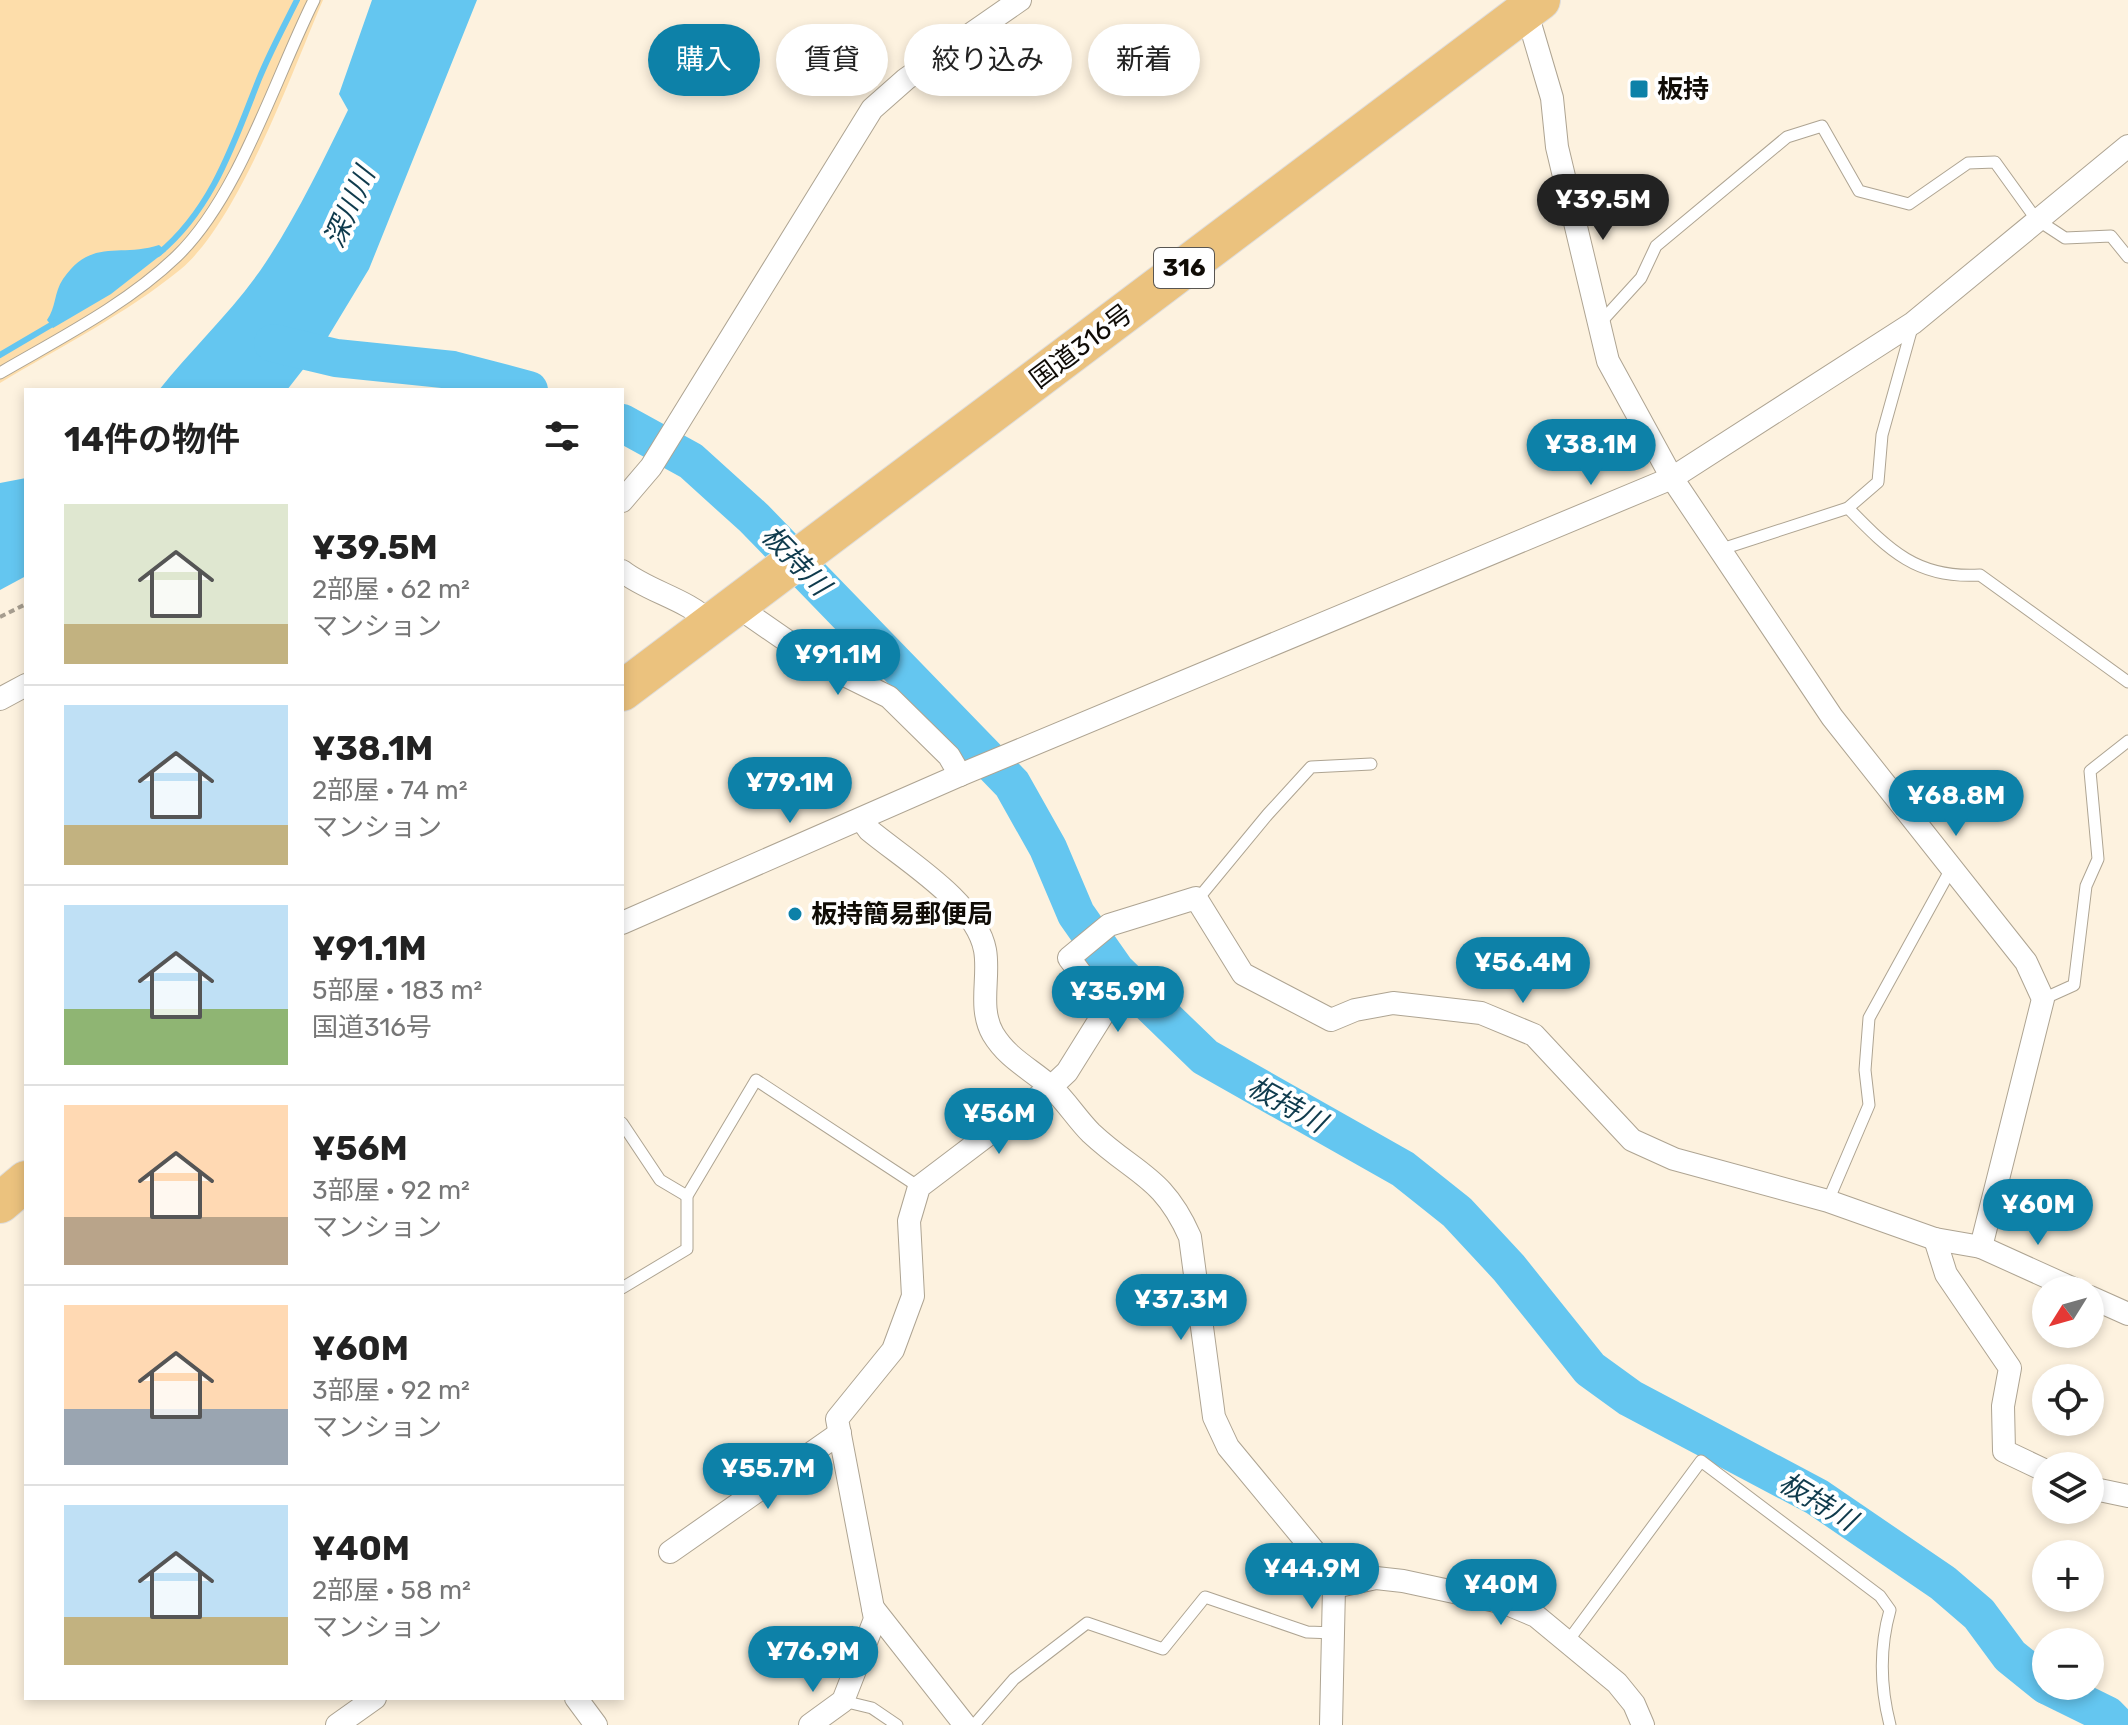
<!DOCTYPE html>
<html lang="ja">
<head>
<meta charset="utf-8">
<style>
  :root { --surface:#fff; --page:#f6f6f6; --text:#222; --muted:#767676; --line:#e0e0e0; --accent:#0d81a8 }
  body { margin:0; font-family:Rubik,"Noto Sans JP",sans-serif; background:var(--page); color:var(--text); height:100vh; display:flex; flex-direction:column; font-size:30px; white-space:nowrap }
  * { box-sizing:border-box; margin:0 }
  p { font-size:26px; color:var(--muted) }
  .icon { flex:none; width:44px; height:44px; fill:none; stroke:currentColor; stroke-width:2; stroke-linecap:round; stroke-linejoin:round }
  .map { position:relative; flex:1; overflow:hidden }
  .sheet { position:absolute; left:24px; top:388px; width:600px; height:1312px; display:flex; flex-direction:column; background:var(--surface); border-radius:0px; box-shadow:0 4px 12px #0003 }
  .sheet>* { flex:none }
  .top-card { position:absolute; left:648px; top:24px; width:760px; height:72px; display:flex; gap:16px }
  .needle { width:52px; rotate:233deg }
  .fabs { position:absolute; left:2032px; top:1276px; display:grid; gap:16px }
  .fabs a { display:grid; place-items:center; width:72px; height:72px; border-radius:50%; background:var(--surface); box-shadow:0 4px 12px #0003; font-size:40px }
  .price { position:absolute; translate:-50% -68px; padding:0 18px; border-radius:28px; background:var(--accent); color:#fff; font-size:26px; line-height:52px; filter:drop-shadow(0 2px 4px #0008) }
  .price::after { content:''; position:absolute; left:50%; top:48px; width:24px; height:18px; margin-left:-12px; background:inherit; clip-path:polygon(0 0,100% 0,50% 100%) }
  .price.active { background:#222; color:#fff }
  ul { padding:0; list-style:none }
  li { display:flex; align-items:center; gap:24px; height:200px; padding:0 40px }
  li+li { border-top:2px solid var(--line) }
  li span { display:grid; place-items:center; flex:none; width:224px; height:160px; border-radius:0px; color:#555 }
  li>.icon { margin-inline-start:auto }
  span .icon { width:96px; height:96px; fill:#fffc; stroke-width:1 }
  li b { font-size:34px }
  h2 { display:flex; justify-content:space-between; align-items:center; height:96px; padding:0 40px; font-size:34px }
  .chip { padding:0 28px; border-radius:36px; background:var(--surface); box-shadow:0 4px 12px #0003; font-size:28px; line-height:72px }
  .chip.active { background:var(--accent); color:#fff }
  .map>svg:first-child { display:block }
  .green { fill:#fdddaa }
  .water { fill:#64c6f0 }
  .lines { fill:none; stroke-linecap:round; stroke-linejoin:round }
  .stream { stroke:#64c6f0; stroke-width:6 }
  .river { stroke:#64c6f0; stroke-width:38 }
  .lane-casing { stroke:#aea492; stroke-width:13 }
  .street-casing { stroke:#aea492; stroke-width:24 }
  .highway-casing { stroke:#dedddc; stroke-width:42 }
  .path { stroke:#a69d8f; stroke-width:4; stroke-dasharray:6 4; stroke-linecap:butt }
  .lane { stroke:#fff; stroke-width:11 }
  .street { stroke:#fff; stroke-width:22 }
  .highway { stroke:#ebc27e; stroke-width:40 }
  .poi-dot { fill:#0d81a8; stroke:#fff; stroke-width:3 }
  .labels { text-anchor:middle; stroke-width:8; stroke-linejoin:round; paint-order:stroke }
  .shield { fill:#fff; stroke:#585551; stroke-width:2 }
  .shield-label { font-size:24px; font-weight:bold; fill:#100c06 }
  .poi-label { font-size:26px; font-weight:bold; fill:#100c06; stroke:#fff; text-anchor:start }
  .street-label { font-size:26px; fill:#100c06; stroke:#fff }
  .water-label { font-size:28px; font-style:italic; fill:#0f3b4d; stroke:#fff }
</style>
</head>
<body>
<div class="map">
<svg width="2128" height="1725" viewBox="0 0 2128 1725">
  <rect width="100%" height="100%" fill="#fdf2df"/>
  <path class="green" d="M0,0h323c-31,72 -84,220 -142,269 -55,45 -121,78 -181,114z"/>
  <g class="water">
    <path d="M372,0h105l-108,269 -43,71 -39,50h-128c34,-43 76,-81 107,-128 31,-47 57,-101 82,-152l-9,-16z"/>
    <path d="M159,245l7,6 -55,43 -58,34 -6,-8c9,-12 7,-28 16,-41 29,-42 57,-21 96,-34z"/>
    <polygon points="26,478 26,576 0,590 0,483"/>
  </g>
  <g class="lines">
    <g class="stream">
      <path d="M158,254c55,-45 76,-112 101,-175 11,-27 25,-53 38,-79"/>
      <polyline points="0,355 56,322"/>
    </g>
    <g class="river">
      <polyline points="273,343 336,358 453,370 529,390"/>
      <polyline points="622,423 691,461 754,518 1012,784 1048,848 1076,914 1116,971 1205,1057 1403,1169 1457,1212 1509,1268 1590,1369 1630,1398 1817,1497 1943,1583 1979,1614 2010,1656 2046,1685"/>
      <polyline points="2048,1686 2107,1715 2117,1725"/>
    </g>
    <defs>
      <g id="lane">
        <polyline points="1600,323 1641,278 1656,246 1787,137 1822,126 1859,191 1909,204 1968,163 1995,162 2036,219 2065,238 2111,236 2128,257"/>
        <path d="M0,373c60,-35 126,-68 177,-117 62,-60 98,-178 137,-256"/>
        <path d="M1848,508c41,42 69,71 132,67l148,107"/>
        <polyline points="1722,549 1848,508 1878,482 1882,435 1913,324"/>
        <polyline points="1197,900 1268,814 1311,767 1371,764"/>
        <polyline points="2043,999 2074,985 2086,886 2098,859 2090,771 2128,741"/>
        <polyline points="622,1123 660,1180 687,1196"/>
        <polyline points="1828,1201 1869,1105 1865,1070 1869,1018 1951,869"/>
        <polyline points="622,1288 687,1249 687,1196 756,1080 919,1187"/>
        <path d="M1568,1641l133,-180 179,135 10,14c-11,39 -10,76 0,115"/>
        <polyline points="843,1701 872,1708 897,1725"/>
        <polyline points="974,1725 1014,1679 1087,1623 1163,1649 1205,1597 1307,1632 1335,1633"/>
      </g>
      <g id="street">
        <polyline points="1521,4 1526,10 1552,98 1557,147 1608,361 1672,478 1832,717 2026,962 2043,999 1981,1247"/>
        <polyline points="622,501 651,467 872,109 906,79 1020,0"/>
        <path d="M622,571c27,21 65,28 89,52"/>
        <polyline points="735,605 816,661 889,697 949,756 960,775"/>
        <polyline points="0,699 26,685"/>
        <path d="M861,819l8,11c36,30 107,72 116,120 5,27 -7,58 8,84 15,25 38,35 58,53 15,14 26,32 40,46 45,42 72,43 99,104l24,180 14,30 91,110 15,30 -3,138"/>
        <polyline points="622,923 960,775 1672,478 1913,323 2128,146"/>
        <polyline points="1935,1239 1946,1274 2010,1368 2003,1406 2004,1451 2046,1471"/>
        <polyline points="2090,1297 2128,1314"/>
        <polyline points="2090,1488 2128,1496"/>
        <polyline points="670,1552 840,1433"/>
        <polyline points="1334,1587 1376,1578 1403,1581 1505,1603 1536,1616 1617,1683 1634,1704 1643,1725"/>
        <polyline points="873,1608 965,1725"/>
        <polyline points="576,1698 596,1725"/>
        <polyline points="337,1725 375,1698"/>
        <polyline points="810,1725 843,1701 875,1619 837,1419 893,1350 913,1296 909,1221 919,1187 1051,1087 1067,1072 1107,1008 1069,958 1109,925 1196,898 1243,974 1331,1020 1355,1010 1393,1003 1481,1013 1534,1035 1632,1140 1674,1159 1828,1201 1935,1239 1981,1247 2076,1290"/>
      </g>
      <g id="highway">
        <polyline points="622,691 1540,0"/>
        <polyline points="0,1203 26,1181"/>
      </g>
    </defs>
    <use href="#lane" class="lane-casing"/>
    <use href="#street" class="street-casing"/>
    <use href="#highway" class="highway-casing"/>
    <polyline class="path" points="0,617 26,604"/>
    <use href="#lane" class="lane"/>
    <use href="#street" class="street"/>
    <use href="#highway" class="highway"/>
  </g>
  <g class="poi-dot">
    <rect x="1629" y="79" width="20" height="20" rx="4"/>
    <circle cx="795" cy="914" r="8"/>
  </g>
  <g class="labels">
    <rect class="shield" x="1154" y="248" width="60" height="40" rx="6"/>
    <g class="shield-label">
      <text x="1184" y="276">316</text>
    </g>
    <g class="poi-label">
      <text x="1657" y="98">板持</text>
      <text x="811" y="923">板持簡易郵便局</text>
    </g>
    <g class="street-label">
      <text transform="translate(1081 346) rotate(-37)" y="9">国道316号</text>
    </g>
    <g class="water-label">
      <text transform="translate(349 207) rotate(-66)" y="10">深川川</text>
      <text transform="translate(796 560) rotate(46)" y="10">板持川</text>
      <text transform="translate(1287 1104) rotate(29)" y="10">板持川</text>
      <text transform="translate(1818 1501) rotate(31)" y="10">板持川</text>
    </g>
  </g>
</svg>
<div class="fabs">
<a><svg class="needle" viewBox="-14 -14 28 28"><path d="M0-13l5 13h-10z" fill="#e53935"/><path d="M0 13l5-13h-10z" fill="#767676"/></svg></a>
<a><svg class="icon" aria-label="locate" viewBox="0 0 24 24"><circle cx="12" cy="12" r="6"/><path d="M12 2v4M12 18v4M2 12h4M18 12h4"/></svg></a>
<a><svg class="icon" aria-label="layers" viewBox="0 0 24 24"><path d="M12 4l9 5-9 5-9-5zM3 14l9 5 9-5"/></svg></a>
<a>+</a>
<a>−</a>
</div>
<b class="price active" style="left:1603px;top:242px">¥39.5M</b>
<b class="price" style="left:1591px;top:487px">¥38.1M</b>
<b class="price" style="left:838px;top:697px">¥91.1M</b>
<b class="price" style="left:790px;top:825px">¥79.1M</b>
<b class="price" style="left:1956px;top:838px">¥68.8M</b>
<b class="price" style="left:1523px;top:1005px">¥56.4M</b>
<b class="price" style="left:1118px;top:1034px">¥35.9M</b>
<b class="price" style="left:999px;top:1156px">¥56M</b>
<b class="price" style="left:2038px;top:1247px">¥60M</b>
<b class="price" style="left:1181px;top:1342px">¥37.3M</b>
<b class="price" style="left:768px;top:1511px">¥55.7M</b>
<b class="price" style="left:1312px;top:1611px">¥44.9M</b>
<b class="price" style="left:1501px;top:1627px">¥40M</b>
<b class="price" style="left:813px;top:1694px">¥76.9M</b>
<div class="top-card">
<a class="chip active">購入</a>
<a class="chip">賃貸</a>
<a class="chip">絞り込み</a>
<a class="chip">新着</a>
</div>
<section class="sheet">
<h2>14件の物件<svg class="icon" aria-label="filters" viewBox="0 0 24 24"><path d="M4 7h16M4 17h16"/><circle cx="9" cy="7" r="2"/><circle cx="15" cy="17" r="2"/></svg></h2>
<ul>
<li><span style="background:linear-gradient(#dfe7d0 75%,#c2b280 0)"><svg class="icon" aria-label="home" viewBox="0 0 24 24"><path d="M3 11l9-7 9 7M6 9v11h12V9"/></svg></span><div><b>¥39.5M</b><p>2部屋 · 62 m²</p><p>マンション</p></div></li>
<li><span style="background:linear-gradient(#bfe0f5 75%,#c2b280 0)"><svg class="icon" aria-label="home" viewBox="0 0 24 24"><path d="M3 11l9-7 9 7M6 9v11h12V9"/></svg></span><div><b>¥38.1M</b><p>2部屋 · 74 m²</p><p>マンション</p></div></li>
<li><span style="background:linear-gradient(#bfe0f5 65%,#8fb573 0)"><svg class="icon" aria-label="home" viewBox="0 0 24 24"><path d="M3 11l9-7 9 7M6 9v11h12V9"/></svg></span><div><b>¥91.1M</b><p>5部屋 · 183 m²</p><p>国道316号</p></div></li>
<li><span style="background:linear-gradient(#ffd9b3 70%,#b9a48a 0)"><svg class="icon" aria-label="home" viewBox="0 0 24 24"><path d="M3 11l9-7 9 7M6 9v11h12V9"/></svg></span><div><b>¥56M</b><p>3部屋 · 92 m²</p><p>マンション</p></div></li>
<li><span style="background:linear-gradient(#ffd9b3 65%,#9aa5b1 0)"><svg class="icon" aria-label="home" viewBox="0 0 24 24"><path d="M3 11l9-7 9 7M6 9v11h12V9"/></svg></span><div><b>¥60M</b><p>3部屋 · 92 m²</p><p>マンション</p></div></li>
<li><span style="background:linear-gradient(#bfe0f5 70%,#c2b280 0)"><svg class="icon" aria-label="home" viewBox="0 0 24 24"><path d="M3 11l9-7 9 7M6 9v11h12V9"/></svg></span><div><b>¥40M</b><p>2部屋 · 58 m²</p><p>マンション</p></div></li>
</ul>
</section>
</div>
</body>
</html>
